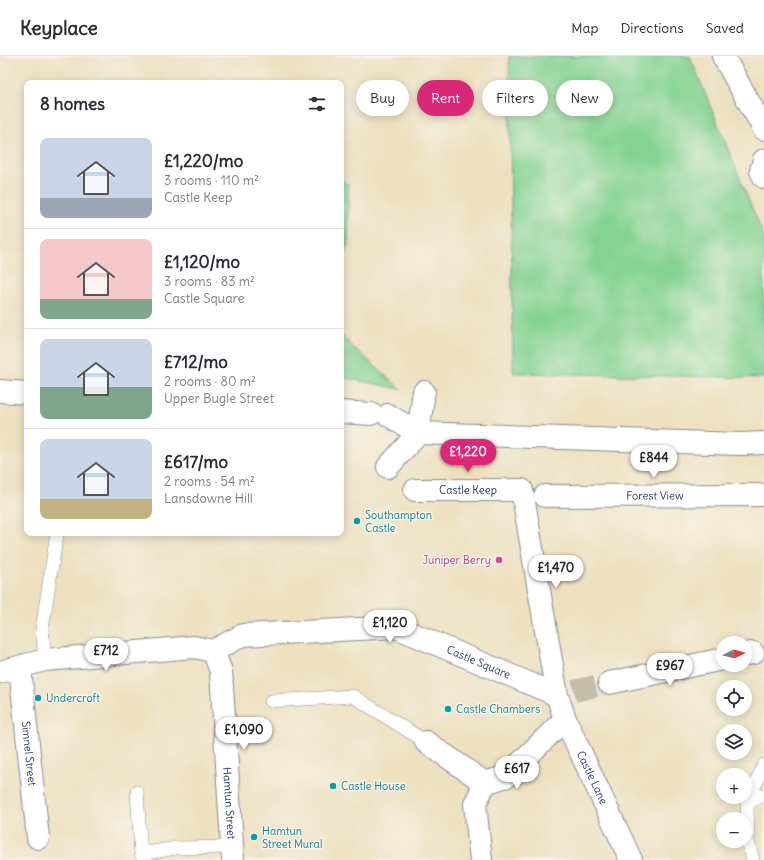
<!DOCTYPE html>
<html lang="en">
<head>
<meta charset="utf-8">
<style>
  :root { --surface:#fff; --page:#f7f7f7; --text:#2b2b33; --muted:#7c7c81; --line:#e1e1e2; --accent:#db2777 }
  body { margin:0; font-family:Delius,sans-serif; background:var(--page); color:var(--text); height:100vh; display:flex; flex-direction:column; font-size:15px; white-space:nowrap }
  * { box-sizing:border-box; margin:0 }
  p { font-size:13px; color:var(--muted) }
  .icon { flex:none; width:22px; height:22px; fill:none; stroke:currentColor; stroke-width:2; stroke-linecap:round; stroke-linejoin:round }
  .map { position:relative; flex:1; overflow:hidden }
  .sheet { position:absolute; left:24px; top:24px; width:320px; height:456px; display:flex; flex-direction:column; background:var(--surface); border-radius:8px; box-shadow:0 2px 10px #0003 }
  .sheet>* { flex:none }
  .top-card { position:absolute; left:356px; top:24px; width:348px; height:36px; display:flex; gap:8px }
  .needle { width:26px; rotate:84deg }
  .buttons { position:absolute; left:716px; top:580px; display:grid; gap:8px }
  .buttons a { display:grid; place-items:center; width:36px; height:36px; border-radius:50%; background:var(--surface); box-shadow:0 2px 10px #0003; font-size:20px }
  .price { position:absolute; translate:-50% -34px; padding:0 9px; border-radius:14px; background:#fff; color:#222; font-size:13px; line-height:26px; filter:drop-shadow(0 1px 2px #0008) }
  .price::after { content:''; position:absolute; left:50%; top:24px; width:12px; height:9px; margin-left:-6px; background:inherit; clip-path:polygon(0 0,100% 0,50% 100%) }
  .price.current { background:var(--accent); color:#fff }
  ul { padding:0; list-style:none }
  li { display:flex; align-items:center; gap:12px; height:100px; padding:0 16px }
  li+li { border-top:1px solid var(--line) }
  li span { display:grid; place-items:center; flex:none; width:112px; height:80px; border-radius:8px; color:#555 }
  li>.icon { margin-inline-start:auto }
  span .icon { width:48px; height:48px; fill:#fffc; stroke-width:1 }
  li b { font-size:17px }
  h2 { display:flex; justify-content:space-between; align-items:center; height:48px; padding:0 16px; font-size:17px }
  .pill { padding:0 14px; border-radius:18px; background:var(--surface); box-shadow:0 2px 10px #0003; font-size:14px; line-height:36px }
  .pill.current { background:var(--accent); color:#fff }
  header { display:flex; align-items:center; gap:24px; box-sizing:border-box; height:56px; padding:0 20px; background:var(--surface); border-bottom:1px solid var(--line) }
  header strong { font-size:19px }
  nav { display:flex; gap:22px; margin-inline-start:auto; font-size:14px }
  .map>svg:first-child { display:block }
  .green { fill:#84d392; stroke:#508178 }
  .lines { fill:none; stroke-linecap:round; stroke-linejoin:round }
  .street-tunnel { stroke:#c3bdac; stroke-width:22; stroke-dasharray:22 11; stroke-linecap:butt }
  .lane-casing { stroke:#84888e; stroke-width:14 }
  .street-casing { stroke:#84888e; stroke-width:24 }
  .lane { stroke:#fff; stroke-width:13 }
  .street { stroke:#fff; stroke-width:22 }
  .culture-dot { fill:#0f9aa8; stroke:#f7f3e8; stroke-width:1.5 }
  .hotel-dot { fill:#d1479c; stroke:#f7f3e8; stroke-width:1.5 }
  .labels { text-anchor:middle; stroke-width:3; stroke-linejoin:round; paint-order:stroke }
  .street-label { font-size:11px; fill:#1b2f5e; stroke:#f7f3e8 }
  .culture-label { font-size:11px; fill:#0d838f; stroke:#f7f3e8; text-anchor:start }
  .hotel-label { font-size:11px; fill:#b23c85; stroke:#f7f3e8; text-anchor:end }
</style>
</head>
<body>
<header>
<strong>Keyplace</strong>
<nav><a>Map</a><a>Directions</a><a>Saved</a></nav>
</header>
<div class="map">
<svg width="764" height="804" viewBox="0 0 764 804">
  <rect width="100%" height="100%" fill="#f7f3e8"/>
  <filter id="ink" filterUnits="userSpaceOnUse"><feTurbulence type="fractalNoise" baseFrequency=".025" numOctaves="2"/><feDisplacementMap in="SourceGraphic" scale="8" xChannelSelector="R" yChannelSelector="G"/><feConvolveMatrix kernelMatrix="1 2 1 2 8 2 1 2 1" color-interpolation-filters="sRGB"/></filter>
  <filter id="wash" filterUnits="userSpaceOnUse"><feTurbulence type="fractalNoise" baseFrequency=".012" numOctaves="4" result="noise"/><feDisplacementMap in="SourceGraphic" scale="16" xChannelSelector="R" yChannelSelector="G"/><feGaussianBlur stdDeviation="0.9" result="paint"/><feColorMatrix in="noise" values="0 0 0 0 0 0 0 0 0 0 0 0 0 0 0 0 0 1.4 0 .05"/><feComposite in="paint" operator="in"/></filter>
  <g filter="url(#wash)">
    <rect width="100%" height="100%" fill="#ede0bf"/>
    <g class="green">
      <polygon points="509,0 690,0 764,181 764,322 513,317"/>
      <polygon points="341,123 348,128 348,188 341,205"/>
      <polygon points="341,279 352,290 401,333 341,321"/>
    </g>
  </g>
  <g filter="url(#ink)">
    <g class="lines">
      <polyline class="street-tunnel" points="574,635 609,627"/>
      <defs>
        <g id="lane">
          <polyline points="45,604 42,573 57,477"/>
          <polyline points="271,645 353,640 426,686"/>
          <polyline points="137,736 141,798 176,792 232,791"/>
          <polyline points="747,747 764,739"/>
          <polyline points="753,804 748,786 747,747 764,709"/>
        </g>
        <g id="street">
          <polyline points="723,0 764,73"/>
          <polyline points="764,104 761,115 764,121"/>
          <polyline points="0,335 27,337"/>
          <polyline points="341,356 371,358"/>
          <polyline points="388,359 418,377 740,388 764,387"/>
          <polyline points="388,411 418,377 424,336"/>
          <path id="s1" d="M415,434h107l35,205 8,24 66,141"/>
          <path id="s2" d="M545,440l219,-1"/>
          <path id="s3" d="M213,595l30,-16 153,-8 161,68"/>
          <path id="s4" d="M213,595l8,20 12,189"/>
          <polyline points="745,598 753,597"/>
          <path id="s5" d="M20,612l18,170"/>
          <polyline points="0,616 45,604 194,591 213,595"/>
          <polyline points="609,627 723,603"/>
          <polyline points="426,686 485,727"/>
          <polyline points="481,804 475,748 485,727 507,720 565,663"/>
        </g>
      </defs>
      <use href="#lane" class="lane-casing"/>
      <use href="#street" class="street-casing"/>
      <use href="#lane" class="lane"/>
      <use href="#street" class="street"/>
    </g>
  </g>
  <g class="culture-dot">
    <circle cx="357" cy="465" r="4"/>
    <circle cx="38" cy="642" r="4"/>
    <circle cx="448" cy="653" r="4"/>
    <circle cx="333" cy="730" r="4"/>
    <circle cx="254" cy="781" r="4"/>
  </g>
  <circle class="hotel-dot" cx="499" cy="504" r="4"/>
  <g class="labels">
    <g class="street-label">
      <text dy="4" stroke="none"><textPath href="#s1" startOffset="53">Castle Keep</textPath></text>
      <text dy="4" stroke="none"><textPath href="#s2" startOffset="110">Forest View</textPath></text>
      <text dy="4" stroke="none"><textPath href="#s3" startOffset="277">Castle Square</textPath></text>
      <text dy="4" stroke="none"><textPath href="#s5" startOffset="86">Simnel Street</textPath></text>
      <text dy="4" stroke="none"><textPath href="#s1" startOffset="405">Castle Lane</textPath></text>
      <text dy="4" stroke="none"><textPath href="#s4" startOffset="154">Hamtun Street</textPath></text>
    </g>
    <g class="culture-label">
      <text x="365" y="463">Southampton<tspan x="365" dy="13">Castle</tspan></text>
      <text x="46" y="646">Undercroft</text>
      <text x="456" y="657">Castle Chambers</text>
      <text x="341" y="734">Castle House</text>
      <text x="262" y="779">Hamtun<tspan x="262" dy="13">Street Mural</tspan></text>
    </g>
    <g class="hotel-label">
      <text x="491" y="508">Juniper Berry</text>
    </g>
  </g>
</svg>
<div class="buttons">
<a><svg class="needle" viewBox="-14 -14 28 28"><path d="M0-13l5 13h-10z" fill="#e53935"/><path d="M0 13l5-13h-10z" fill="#7c7c81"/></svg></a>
<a><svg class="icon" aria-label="locate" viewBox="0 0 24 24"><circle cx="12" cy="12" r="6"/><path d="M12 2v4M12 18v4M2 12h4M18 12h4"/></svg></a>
<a><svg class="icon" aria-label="layers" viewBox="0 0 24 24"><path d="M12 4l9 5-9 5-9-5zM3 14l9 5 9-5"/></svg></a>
<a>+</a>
<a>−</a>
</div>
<b class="price current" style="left:468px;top:417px">£1,220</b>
<b class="price" style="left:654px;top:423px">£844</b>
<b class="price" style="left:556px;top:533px">£1,470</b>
<b class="price" style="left:390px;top:588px">£1,120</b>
<b class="price" style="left:106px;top:616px">£712</b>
<b class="price" style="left:670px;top:631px">£967</b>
<b class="price" style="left:244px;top:695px">£1,090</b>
<b class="price" style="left:517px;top:734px">£617</b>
<div class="top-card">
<a class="pill">Buy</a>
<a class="pill current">Rent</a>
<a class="pill">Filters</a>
<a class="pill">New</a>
</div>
<section class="sheet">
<h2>8 homes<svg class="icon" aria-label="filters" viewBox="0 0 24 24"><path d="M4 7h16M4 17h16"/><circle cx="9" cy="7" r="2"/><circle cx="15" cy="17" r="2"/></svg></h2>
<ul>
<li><span style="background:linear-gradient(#c9d6e8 75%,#9aa5b1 0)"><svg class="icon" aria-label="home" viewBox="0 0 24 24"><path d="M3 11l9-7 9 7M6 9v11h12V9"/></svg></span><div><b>£1,220/mo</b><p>3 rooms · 110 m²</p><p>Castle Keep</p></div></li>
<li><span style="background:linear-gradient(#f6c9c9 75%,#7fa58c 0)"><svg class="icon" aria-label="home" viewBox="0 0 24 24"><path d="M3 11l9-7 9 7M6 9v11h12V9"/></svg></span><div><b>£1,120/mo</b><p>3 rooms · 83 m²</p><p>Castle Square</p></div></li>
<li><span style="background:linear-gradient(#c9d6e8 60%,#7fa58c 0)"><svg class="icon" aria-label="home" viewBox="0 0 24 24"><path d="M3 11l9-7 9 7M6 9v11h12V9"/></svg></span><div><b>£712/mo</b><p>2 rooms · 80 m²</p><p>Upper Bugle Street</p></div></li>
<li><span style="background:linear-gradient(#c9d6e8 75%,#c2b280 0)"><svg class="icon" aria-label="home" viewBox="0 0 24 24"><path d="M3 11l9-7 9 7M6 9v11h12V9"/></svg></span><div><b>£617/mo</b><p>2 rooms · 54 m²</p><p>Lansdowne Hill</p></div></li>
</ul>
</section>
</div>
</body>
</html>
